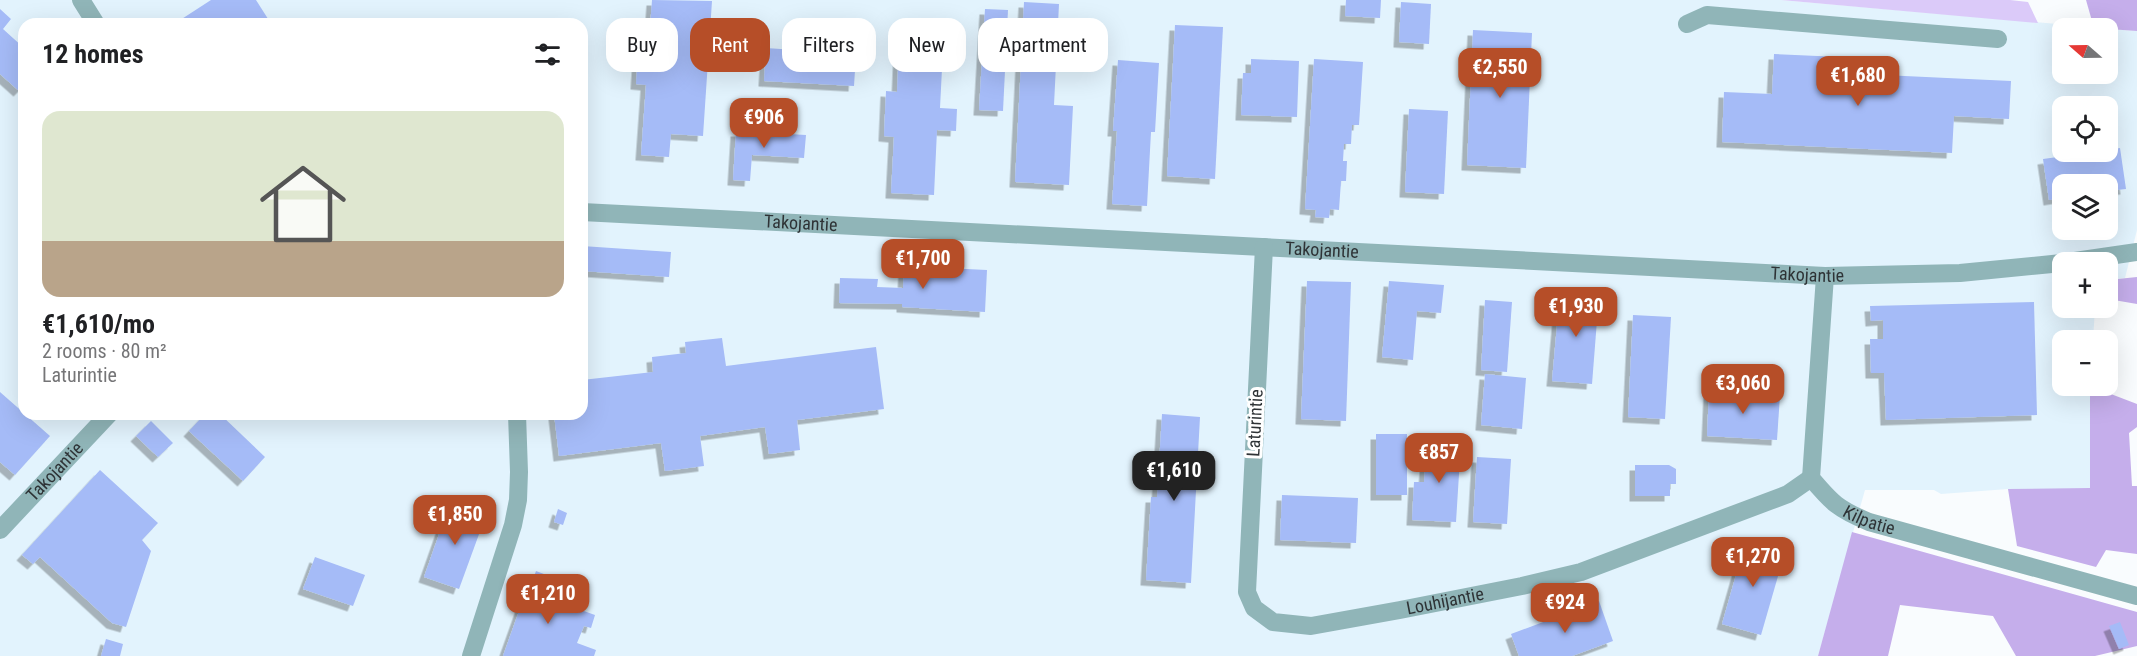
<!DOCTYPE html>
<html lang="en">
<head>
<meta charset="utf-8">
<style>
  :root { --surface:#fff; --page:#f2f2f2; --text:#202124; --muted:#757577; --line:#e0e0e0; --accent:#b64e28 }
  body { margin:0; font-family:"Roboto Condensed",sans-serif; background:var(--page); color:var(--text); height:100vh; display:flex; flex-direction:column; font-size:22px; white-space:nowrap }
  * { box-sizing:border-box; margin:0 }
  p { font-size:20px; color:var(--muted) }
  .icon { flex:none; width:33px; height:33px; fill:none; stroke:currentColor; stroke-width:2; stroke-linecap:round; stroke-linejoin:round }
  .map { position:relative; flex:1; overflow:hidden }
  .details { position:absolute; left:18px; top:18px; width:570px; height:402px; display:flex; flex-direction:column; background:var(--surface); border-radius:18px; box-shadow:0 6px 24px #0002 }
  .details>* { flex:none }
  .top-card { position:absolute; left:606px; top:18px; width:570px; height:54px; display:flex; gap:12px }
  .needle { width:39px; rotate:290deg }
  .buttons { position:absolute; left:2052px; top:18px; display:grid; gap:12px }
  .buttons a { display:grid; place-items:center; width:66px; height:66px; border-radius:12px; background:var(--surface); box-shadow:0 6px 24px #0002; font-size:30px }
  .price { position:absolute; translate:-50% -51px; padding:0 14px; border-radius:12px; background:var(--accent); color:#fff; font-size:20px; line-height:39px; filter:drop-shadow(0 2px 3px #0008) }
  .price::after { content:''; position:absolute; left:50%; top:36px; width:18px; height:14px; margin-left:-9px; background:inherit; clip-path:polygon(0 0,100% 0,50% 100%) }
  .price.current { background:#222; color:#fff }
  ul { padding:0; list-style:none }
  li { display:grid; align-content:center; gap:12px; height:318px; padding:0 24px }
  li+li { border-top:2px solid var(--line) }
  li span { display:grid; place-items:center; height:186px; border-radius:18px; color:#555 }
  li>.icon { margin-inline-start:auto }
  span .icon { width:108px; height:108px; fill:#fffc; stroke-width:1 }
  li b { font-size:26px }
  h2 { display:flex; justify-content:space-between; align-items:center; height:72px; padding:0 24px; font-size:26px }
  .chip { padding:0 21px; border-radius:18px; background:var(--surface); box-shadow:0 6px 24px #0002; font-size:21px; line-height:54px }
  .chip.current { background:var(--accent); color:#fff }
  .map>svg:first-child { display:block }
  .built { fill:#e2f3fd; fill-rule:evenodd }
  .green { fill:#dbcaf9 }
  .forest { fill:#c5aeeb }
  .building { fill:#a5bbf7; filter:url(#shadow) }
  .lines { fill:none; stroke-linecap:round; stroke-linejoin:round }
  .minor { stroke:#90b5b8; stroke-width:18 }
  .labels { text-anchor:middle; stroke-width:6; stroke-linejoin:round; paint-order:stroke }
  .street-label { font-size:18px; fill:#2e3336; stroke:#fff }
</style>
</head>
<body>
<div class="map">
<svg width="2137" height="656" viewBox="0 0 2137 656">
  <defs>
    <filter id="shadow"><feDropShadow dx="-5.5" dy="5.5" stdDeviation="0" flood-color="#0004"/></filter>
  </defs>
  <rect width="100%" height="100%" fill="#f9fcfe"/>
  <path class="built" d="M0,0h1781l322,28h-41v46h46v-45l29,2v199l-12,48 -17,2v-18h-46v46h33l-2,32h-31v46h28l1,103h-83l-67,5 -7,-4h-69l-47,166h-1818zM24,24h558v390h-558zM2062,106h46v46h-46zM2062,184h46v46h-46z"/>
  <polygon class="green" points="1781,0 2010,0 2028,2 2038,23"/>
  <g class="forest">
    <polygon points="2086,0 2137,0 2137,31 2094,28"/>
    <polygon points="2137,277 2137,304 2108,299 2108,280"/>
    <polygon points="2090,386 2137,404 2137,427 2129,433 2132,486 2137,486 2137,554 2106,550 2096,567 2017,546 2008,489 2090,488"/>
    <polygon points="1852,532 2137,612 2137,646 2095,656 2016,656 1993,616 1900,605 1888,656 1818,656"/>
  </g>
  <g class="building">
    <polygon points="211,0 256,0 270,22 268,24 174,24"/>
    <polygon points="652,0 712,1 703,136 671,134 669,157 641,155 646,85 636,84 638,55 648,56"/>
    <polygon points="1346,0 1381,0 1380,18 1345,16"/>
    <polygon points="1024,2 1059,4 1054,105 1073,106 1069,185 1015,182"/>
    <polygon points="1401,2 1431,4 1429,44 1399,42"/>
    <polygon points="0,9 11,19 3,29 24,48 24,86 19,91 0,74"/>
    <polygon points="985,9 1008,10 1003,111 979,110"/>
    <polygon points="1175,25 1223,27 1215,179 1167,176"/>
    <polygon points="1473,30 1532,33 1526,168 1467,165"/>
    <polygon points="899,47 943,49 940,108 957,109 956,131 937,130 934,195 891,193 894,137 884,136 886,91 897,92"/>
    <polygon points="766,48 856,54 854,86 764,81"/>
    <polygon points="1774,54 1863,58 1862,74 2011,81 2009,119 1954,116 1952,153 1722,142 1724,92 1772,94"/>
    <polygon points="1251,59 1299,61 1297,117 1241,115 1243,73 1251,73"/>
    <polygon points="1314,59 1363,62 1359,125 1352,125 1351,144 1344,144 1343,161 1347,161 1346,181 1341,181 1339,210 1330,209 1329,218 1315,217 1316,210 1305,209"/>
    <polygon points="1118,60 1159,63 1155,132 1151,132 1147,206 1112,204 1117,131 1113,131"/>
    <polygon points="1409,109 1448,111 1444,194 1405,192"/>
    <polygon points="736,131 806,135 804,158 752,155 750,181 733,180"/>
    <polygon points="2120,148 2126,189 2108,191 2108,184 2062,184 2062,198 2049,200 2043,159 2094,152 2108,152 2108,150"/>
    <polygon points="582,246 671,252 669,277 582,271"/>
    <polygon points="904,266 987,270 985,312 902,307 902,304 839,303 840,278 878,279 877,287 903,288"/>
    <polygon points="1307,281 1351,282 1346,421 1301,419"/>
    <polygon points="1389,281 1444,285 1441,313 1417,311 1413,360 1382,357"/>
    <polygon points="1560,292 1599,295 1592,384 1552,381"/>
    <polygon points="1485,300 1512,302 1507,372 1481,370"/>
    <polygon points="2034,302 2037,415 1886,420 1884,373 1871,373 1870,339 1883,339 1883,320 1871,321 1870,306"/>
    <polygon points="1633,315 1671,317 1665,419 1628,417"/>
    <polygon points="722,338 726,366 876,347 884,409 797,420 800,450 769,454 765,427 700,436 704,466 665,471 661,443 559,456 554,414 582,414 582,380 653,372 652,357 686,353 685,342"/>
    <polygon points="1485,374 1526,378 1522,429 1481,425"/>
    <polygon points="1709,391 1780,395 1777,440 1707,436"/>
    <polygon points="0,392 50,436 15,475 0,462"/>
    <polygon points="205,414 220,414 265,457 243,481 189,431"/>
    <polygon points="1162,414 1200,417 1191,583 1146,580 1151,497 1157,497"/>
    <polygon points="151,421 173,443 158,457 136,436"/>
    <rect x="1376" y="434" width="31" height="61"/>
    <polygon points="1427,440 1461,442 1456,522 1412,520 1414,482 1424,482"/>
    <polygon points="1477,457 1511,459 1507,524 1473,522"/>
    <polygon points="1635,465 1669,465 1676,469 1676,484 1670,484 1670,496 1635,496"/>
    <polygon points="100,470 158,523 142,540 151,551 126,627 112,623 40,557 33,564 22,555"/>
    <polygon points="1282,495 1358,498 1356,543 1280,540"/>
    <polygon points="450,503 486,515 459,589 424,577"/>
    <polygon points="558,509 567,513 563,525 554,522"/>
    <polygon points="1746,540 1785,552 1761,635 1722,624"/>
    <polygon points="315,557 365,575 353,606 303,589"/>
    <polygon points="536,571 557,579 550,599 595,615 591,628 584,626 577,643 596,650 594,656 503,656 524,597 546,605 547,603 527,596"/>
    <polygon points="1599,601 1613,641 1572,656 1519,656 1511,634"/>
    <polygon points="2120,622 2129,645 2119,649 2109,626"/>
    <polygon points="106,639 123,644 120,656 101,656"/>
  </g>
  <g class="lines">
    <g class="minor">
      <polyline points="81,0 96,24"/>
      <polyline points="1687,24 1707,15 1998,39"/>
      <path id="s1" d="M582,212l1243,64 135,-3 102,-10"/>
      <path id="s2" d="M1264,247l-17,345 7,16 19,14 38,4 89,-16 122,-24 59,-14 207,-78 23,-16"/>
      <polyline points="2068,262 2137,252"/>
      <path id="s3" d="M1825,276l-14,202c21,25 27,31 58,44l268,74"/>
      <path id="s4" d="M0,530l109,-116"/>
      <polyline points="471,656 513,525 518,500 519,472 517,414"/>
    </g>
  </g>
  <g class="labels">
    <g class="street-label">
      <text dy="6" stroke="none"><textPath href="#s1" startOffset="219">Takojantie</textPath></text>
      <text dy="6" stroke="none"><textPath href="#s1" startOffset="741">Takojantie</textPath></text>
      <text dy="6" stroke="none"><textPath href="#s1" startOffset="1227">Takojantie</textPath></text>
      <text transform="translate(1255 423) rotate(-87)" y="6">Laturintie</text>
      <text dy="6" stroke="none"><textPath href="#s4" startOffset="80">Takojantie</textPath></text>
      <text dy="6" stroke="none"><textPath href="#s3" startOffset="276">Kilpatie</textPath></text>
      <text dy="6" stroke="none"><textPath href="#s2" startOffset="561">Louhijantie</textPath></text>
    </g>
  </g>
</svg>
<div class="buttons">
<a><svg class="needle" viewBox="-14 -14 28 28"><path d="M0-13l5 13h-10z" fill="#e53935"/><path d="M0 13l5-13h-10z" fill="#757577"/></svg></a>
<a><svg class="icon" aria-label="locate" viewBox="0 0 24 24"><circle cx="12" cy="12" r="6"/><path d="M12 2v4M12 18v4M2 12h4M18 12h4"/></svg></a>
<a><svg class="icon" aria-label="layers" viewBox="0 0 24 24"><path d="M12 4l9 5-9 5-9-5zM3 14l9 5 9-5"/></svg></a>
<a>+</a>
<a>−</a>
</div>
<b class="price" style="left:1500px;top:99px">€2,550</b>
<b class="price" style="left:1858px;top:107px">€1,680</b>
<b class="price" style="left:764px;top:149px">€906</b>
<b class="price" style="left:923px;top:290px">€1,700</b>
<b class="price" style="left:1576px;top:338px">€1,930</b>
<b class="price" style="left:1743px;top:415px">€3,060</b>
<b class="price" style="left:1439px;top:484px">€857</b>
<b class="price current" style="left:1174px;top:502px">€1,610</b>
<b class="price" style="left:455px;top:546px">€1,850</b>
<b class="price" style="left:1753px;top:588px">€1,270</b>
<b class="price" style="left:548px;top:625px">€1,210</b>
<b class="price" style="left:1565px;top:634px">€924</b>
<div class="top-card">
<a class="chip">Buy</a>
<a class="chip current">Rent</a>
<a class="chip">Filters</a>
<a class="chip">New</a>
<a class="chip">Apartment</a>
</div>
<section class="details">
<h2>12 homes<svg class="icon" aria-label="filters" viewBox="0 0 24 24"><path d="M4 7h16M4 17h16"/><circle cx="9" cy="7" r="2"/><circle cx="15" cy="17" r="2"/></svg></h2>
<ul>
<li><span style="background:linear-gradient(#dfe7d0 70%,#b9a48a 0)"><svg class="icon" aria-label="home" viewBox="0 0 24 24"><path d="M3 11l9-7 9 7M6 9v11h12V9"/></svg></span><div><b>€1,610/mo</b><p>2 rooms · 80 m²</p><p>Laturintie</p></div></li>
</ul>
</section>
</div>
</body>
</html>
